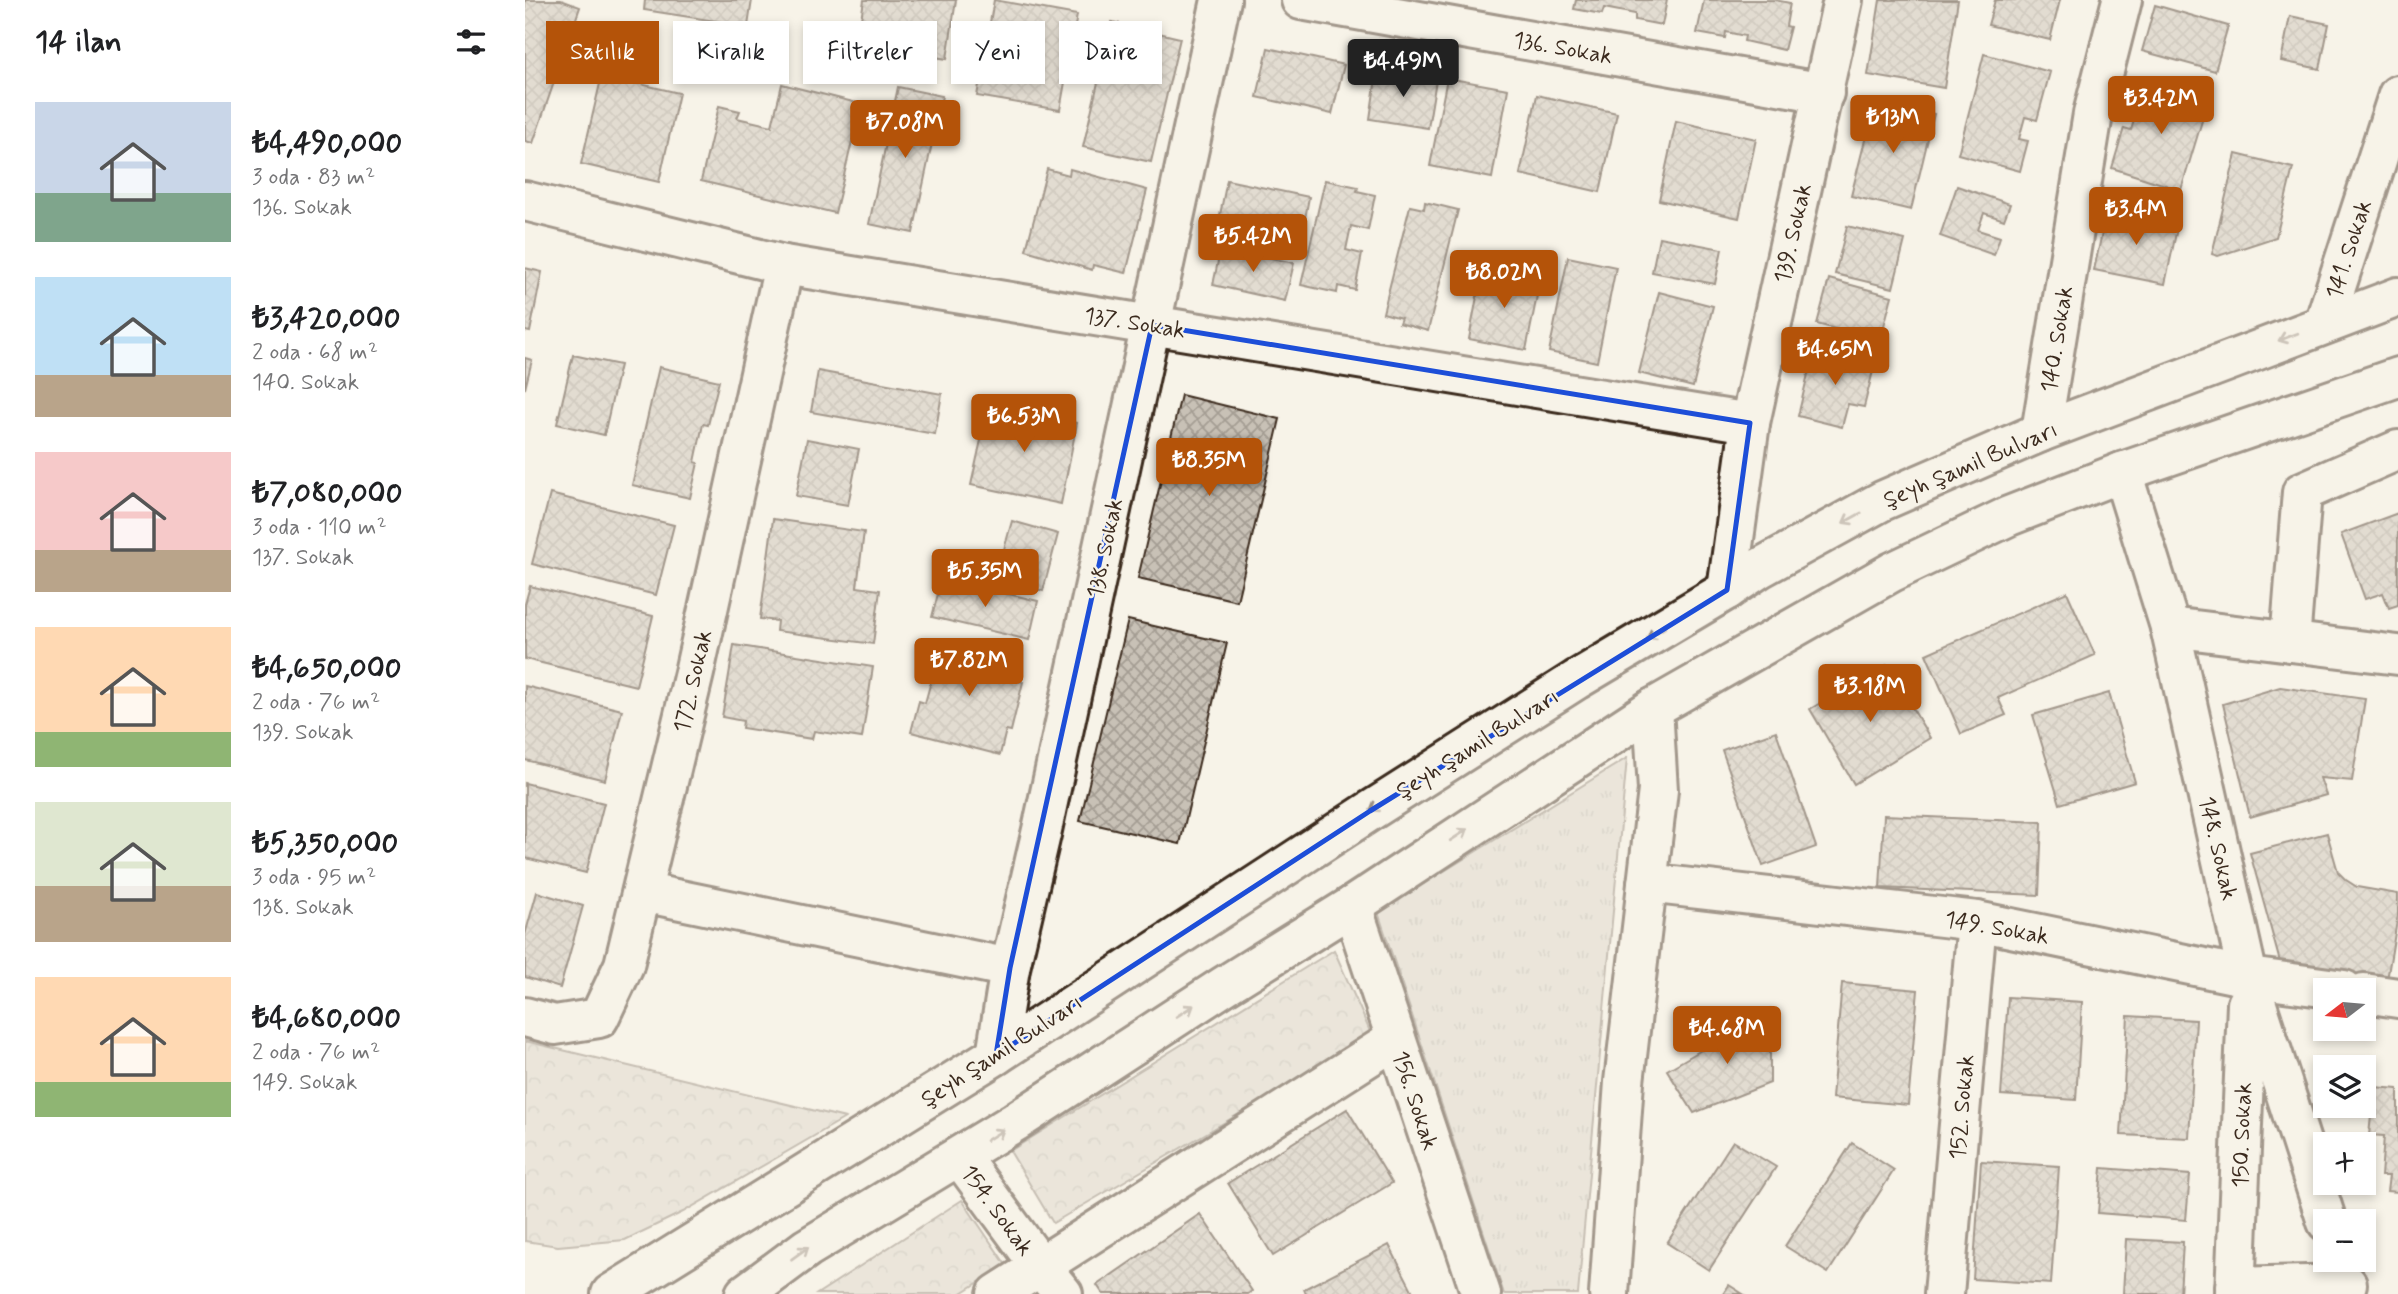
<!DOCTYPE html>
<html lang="tr">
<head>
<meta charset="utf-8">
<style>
  :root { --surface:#fff; --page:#f6f6f6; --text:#202124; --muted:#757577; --accent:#b45309 }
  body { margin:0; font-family:Mynerve,sans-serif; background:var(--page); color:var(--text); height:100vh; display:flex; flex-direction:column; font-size:26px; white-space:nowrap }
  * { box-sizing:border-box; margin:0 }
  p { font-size:23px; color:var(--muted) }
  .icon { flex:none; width:38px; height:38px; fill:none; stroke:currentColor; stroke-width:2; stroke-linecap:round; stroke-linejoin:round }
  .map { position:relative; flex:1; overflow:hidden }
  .panel { display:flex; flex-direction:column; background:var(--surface); width:525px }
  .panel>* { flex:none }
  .hud { position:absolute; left:21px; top:21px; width:665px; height:63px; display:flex; gap:14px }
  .needle { width:46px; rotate:254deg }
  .fabs { position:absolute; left:1788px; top:978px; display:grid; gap:14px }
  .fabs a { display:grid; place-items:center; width:63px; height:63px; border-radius:0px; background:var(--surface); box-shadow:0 4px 10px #0003; font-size:35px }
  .price { position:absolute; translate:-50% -60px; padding:0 16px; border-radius:7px; background:var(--accent); color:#fff; font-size:23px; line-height:46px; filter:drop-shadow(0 2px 4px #0008) }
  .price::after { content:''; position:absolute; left:50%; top:42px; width:21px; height:16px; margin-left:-10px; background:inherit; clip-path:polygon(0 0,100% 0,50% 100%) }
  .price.active { background:#222; color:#fff }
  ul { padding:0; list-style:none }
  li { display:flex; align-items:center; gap:21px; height:175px; padding:0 35px }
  li span { display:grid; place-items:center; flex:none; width:196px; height:140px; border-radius:0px; color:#555 }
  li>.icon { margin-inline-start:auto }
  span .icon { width:84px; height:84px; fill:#fffc; stroke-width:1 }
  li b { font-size:30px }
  h2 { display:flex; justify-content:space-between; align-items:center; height:84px; padding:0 35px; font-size:30px }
  .tag { padding:0 24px; border-radius:0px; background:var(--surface); box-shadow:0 4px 10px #0003; font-size:24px; line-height:63px }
  .tag.active { background:var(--accent); color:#fff }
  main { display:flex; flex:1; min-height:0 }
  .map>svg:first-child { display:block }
  .grass { fill:url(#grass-tufts); stroke:#8b8074; stroke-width:2 }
  .park { fill:url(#park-crowns); stroke:#8b8074; stroke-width:2 }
  .building { fill:url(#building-cross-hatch); stroke:#3b2a1e; stroke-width:2 }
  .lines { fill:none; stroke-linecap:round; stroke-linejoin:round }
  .minor-casing { stroke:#3b2a1e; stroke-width:44 }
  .major-casing { stroke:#3b2a1e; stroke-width:44 }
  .minor { stroke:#f7f3e8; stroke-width:38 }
  .major { stroke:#f7f3e8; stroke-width:38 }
  .oneway { stroke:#998e83 }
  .marked { fill:none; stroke:#1d4ed8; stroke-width:5; stroke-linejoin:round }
  .labels { text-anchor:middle; stroke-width:5; stroke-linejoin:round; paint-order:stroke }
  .street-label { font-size:23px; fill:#3b2a1e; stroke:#f7f3e8 }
</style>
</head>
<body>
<main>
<section class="panel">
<h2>14 ilan<svg class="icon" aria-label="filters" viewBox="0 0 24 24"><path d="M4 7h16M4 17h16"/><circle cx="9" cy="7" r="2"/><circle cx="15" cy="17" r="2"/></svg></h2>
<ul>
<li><span style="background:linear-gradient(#c9d6e8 65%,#7fa58c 0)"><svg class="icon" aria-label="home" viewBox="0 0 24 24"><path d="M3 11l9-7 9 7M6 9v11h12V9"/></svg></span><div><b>₺4,490,000</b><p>3 oda · 83 m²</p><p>136. Sokak</p></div></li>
<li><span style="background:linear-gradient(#bfe0f5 70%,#b9a48a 0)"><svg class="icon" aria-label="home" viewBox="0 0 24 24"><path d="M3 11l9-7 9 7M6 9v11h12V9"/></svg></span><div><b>₺3,420,000</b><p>2 oda · 68 m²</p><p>140. Sokak</p></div></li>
<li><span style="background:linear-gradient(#f6c9c9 70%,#b9a48a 0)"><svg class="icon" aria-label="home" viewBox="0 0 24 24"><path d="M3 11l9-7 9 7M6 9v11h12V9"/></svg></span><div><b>₺7,080,000</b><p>3 oda · 110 m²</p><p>137. Sokak</p></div></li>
<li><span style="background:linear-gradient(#ffd9b3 75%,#8fb573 0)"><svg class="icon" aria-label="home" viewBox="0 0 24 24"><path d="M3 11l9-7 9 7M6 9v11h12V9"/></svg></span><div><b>₺4,650,000</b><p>2 oda · 76 m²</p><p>139. Sokak</p></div></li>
<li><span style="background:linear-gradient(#dfe7d0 60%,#b9a48a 0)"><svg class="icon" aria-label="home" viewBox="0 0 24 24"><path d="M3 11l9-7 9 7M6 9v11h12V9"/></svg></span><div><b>₺5,350,000</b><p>3 oda · 95 m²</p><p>138. Sokak</p></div></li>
<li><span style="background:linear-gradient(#ffd9b3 75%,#8fb573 0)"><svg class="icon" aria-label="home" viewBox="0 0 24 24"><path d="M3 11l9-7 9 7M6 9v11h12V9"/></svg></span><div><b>₺4,680,000</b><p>2 oda · 76 m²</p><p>149. Sokak</p></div></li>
</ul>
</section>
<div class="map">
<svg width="1873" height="1294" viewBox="0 0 1873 1294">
  <defs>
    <pattern id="grass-tufts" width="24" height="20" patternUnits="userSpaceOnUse" patternTransform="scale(1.75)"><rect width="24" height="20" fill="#dbd6cb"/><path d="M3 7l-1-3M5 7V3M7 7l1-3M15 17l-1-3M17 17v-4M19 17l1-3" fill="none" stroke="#bdb8ae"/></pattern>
    <pattern id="park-crowns" width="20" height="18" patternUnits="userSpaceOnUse" patternTransform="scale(1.75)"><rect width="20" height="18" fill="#dbd6cb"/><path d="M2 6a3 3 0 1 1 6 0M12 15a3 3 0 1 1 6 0" fill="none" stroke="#bdb8ae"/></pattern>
    <pattern id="building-cross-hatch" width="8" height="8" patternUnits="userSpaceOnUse" patternTransform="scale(1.75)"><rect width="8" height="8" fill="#c8c1b6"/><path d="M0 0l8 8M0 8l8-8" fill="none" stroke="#a49d93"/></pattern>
  </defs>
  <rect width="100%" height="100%" fill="#f7f3e8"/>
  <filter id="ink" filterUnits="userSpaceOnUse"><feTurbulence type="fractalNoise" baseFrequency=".0143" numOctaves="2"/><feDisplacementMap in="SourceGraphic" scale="14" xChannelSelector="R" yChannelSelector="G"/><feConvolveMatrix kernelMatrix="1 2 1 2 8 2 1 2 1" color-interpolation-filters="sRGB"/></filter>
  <g filter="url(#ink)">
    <polygon class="grass" points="1102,758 1053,1294 979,1294 853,912"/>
    <g class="park">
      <polygon points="809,950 847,1036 528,1223 485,1151"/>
      <polygon points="0,1041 320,1118 158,1212 100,1240 33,1246 0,1241"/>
      <polygon points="437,1200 481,1265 435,1294 292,1294"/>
    </g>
    <g class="building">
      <polygon points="0,0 36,0 55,7 8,143 0,141"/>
      <polygon points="120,0 227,0 223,26 119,10"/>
      <polygon points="339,0 431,0 422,59 332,44"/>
      <polygon points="469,0 552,15 535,110 452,96"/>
      <polygon points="1051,0 1142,0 1137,25 1110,20 1110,14 1079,8 1077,14 1049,9"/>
      <polygon points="1179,0 1250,0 1265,3 1261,26 1265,27 1259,50 1219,41 1220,36 1201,32 1200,38 1172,33"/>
      <polygon points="1355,0 1433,0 1419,88 1343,75"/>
      <polygon points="1470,0 1535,0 1525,40 1463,25"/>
      <polygon points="1630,5 1703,26 1690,71 1617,51"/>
      <polygon points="1765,16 1804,24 1795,69 1756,61"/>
      <polygon points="587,22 655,38 626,162 558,147"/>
      <polygon points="743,48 819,65 807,114 732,97"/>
      <polygon points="1459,54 1525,72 1512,120 1500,117 1494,139 1503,141 1495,171 1433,154"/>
      <polygon points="852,71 911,80 903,128 845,119"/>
      <polygon points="77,75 154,93 134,182 56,164"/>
      <polygon points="922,78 983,89 967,178 905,166"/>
      <polygon points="1621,82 1683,101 1656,190 1587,168 1599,128 1606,130"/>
      <polygon points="257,84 336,104 310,213 176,181 194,106 215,111 212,118 247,126"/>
      <polygon points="373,87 417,96 388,233 344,224"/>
      <polygon points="1012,95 1092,113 1075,192 995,174"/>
      <polygon points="1350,100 1409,114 1386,210 1326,196"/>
      <polygon points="1151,121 1231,139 1214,218 1134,200"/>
      <polygon points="1711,154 1768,168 1751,237 1693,256 1687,254"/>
      <polygon points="522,169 544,175 545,169 622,190 601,273 568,265 567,270 501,250"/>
      <polygon points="702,180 784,197 776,241 693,225"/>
      <polygon points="800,180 833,187 832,191 850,195 843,230 826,226 821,250 837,254 830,290 813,286 812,293 776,285"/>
      <polygon points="1432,186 1485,204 1479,220 1459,213 1453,230 1475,237 1469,255 1415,236"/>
      <polygon points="900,202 933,210 903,331 874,323 876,318 858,313 885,206 899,209"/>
      <polygon points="1582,210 1653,224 1640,284 1569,270"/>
      <polygon points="1322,226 1380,240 1368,288 1310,274"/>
      <polygon points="1134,237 1197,249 1190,284 1127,272"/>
      <polygon points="696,247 769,263 760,301 688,285"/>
      <polygon points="1043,257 1091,267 1072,362 1024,352"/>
      <polygon points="0,268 17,272 5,332 0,331"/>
      <polygon points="957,270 1015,281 1001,350 944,339"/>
      <polygon points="1304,279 1367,296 1355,341 1292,324"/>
      <polygon points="1134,292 1188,306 1168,387 1114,373"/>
      <polygon points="1289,349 1350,363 1339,407 1323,404 1317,427 1273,416"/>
      <polygon points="48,355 95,365 79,435 32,424"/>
      <polygon points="0,358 7,360 0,389"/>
      <polygon points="134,367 194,381 183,425 178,424 170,462 173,463 165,498 107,485"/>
      <polygon points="293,371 417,394 410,434 286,412"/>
      <polygon points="656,395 755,419 712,601 613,578"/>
      <polygon points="464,404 552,423 536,504 446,485"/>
      <polygon points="282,439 334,449 323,505 271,496"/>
      <polygon points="25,494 149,525 131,595 7,564"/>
      <polygon points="1873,513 1873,605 1864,608 1858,593 1840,599 1816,534"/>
      <polygon points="248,519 339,532 332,587 355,590 348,644 251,631 252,621 235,619"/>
      <polygon points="487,521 533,534 518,591 471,578"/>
      <polygon points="417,578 513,601 504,640 407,617"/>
      <polygon points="5,586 128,616 111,686 0,659 0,604"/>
      <polygon points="1542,592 1570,655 1473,698 1481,715 1436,734 1401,654"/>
      <polygon points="603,620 702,643 655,844 555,821"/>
      <polygon points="410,641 497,663 493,681 498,682 486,731 481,730 475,755 386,732 394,701 400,703 408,674 402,673"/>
      <polygon points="209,645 348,667 337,738 289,731 287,739 217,728 218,721 197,717"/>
      <polygon points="1362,665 1405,738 1329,784 1285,709"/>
      <polygon points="0,686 97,710 80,780 0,760"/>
      <polygon points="1755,687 1840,699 1827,781 1795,778 1801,795 1725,817 1698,704"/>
      <polygon points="1584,693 1610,782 1535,804 1508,715"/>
      <polygon points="1251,731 1291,847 1238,866 1197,750"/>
      <polygon points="0,783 79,803 61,873 0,858"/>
      <polygon points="1359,815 1517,822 1514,895 1355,888"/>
      <polygon points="1802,833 1813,872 1821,880 1832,887 1873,894 1873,915 1862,980 1755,962 1725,853"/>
      <polygon points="12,892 58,906 35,988 0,977 0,935"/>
      <polygon points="1317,983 1393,990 1383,1105 1307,1098"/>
      <polygon points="1483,997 1557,1002 1551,1100 1476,1095"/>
      <polygon points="1245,1010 1245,1083 1169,1113 1142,1070"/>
      <polygon points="1603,1016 1671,1020 1664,1138 1596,1135"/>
      <polygon points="1849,1087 1873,1089 1873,1192 1862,1191 1864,1176 1856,1176 1859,1136 1844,1135"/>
      <polygon points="822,1109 867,1183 748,1256 703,1183"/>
      <polygon points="1208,1141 1251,1167 1184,1270 1142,1243"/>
      <polygon points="1327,1143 1369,1170 1303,1273 1260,1246"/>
      <polygon points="1456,1161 1534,1166 1526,1284 1448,1279"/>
      <polygon points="1577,1168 1665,1175 1661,1220 1573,1213"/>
      <polygon points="675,1214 727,1291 723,1294 578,1294 572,1285"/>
      <polygon points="1601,1239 1658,1242 1655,1294 1598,1294"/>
      <polygon points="864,1245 889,1294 781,1294 779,1289"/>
      <polygon points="1204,1285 1218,1294 1198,1294"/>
    </g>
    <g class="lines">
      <defs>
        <g id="minor">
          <polyline points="776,0 1299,93"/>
          <polyline points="0,201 259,265 1225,423"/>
          <polyline points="1799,324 1873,95"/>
          <polyline points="1516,432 1568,114 1597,0"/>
          <polyline points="1597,472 1645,627 1723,977 1802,1222"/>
          <polyline points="1202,590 1225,423 1318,0"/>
          <polyline points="1645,627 1873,655"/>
          <polyline points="1765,642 1777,492 1873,450"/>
          <polyline points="1122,883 1452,921 1723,977 1819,990"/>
          <polyline points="117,892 485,968"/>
          <polyline points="827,906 956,1294"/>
          <polyline points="1839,993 1873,998"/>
          <polyline points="0,1017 30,1025 74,1018 99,965 169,673 259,265"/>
          <polyline points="471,1055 485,968 517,830 696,0"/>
          <polyline points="435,1157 515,1266 538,1294"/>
          <polyline points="1710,1287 1822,1284"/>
          <polyline points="472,1294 871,1039"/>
          <polyline points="1084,1294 1099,1082 1133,790 1128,708"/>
          <polyline points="1419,1294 1452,921"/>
          <polyline points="1710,1294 1722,1004"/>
        </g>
        <g id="major">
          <polyline points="86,1294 471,1055 845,811 1051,680 1202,590 1235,568 1357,501 1516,432 1873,297"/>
          <polyline points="220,1294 282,1248 490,1122 699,986 827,906 1128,708 1367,572 1484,516 1597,472 1873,377"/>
        </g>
      </defs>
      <use href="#minor" class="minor-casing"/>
      <use href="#major" class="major-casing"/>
      <use href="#minor" class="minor"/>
      <use href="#major" class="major"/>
    </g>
    <defs><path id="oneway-shaft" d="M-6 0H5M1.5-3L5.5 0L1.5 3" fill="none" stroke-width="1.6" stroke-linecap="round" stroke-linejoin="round" transform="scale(1.75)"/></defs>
    <g class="oneway">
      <use href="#oneway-shaft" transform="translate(1763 337) rotate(159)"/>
      <use href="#oneway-shaft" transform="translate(1327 518) rotate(151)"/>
      <use href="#oneway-shaft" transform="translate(1131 633) rotate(149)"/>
      <use href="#oneway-shaft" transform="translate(854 805) rotate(148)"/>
      <use href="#oneway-shaft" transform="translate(934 835) rotate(-33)"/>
      <use href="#oneway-shaft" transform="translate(660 1011) rotate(-33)"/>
      <use href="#oneway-shaft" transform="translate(470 1135) rotate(-32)"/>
      <use href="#oneway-shaft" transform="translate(275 1253) rotate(-36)"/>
    </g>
  </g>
  <path d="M0 0H1873V1294H0ZM627,325l598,98 -23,167 -357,221 -374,244 14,-87z" fill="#f7f3e8" fill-opacity=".55" fill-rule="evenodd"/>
  <path class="marked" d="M627,325l598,98 -23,167 -357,221 -374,244 14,-87z"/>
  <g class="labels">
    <g class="street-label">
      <text transform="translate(1038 47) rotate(10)" y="8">136. Sokak</text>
      <text transform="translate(1267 233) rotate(-77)" y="8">139. Sokak</text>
      <text transform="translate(1823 249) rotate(-72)" y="8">141. Sokak</text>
      <text transform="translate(610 322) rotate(9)" y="8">137. Sokak</text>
      <text transform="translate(1531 339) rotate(-81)" y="8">140. Sokak</text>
      <text transform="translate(1445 464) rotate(-23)" y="8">Şeyh Şamil Bulvarı</text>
      <text transform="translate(579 548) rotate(-78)" y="8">138. Sokak</text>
      <text transform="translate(167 681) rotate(-77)" y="8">172. Sokak</text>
      <text transform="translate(952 743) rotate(-32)" y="8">Şeyh Şamil Bulvarı</text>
      <text transform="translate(1694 848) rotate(77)" y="8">148. Sokak</text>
      <text transform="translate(1472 927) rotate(10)" y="8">149. Sokak</text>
      <text transform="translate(476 1050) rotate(-33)" y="8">Şeyh Şamil Bulvarı</text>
      <text transform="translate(891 1100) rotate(72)" y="8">156. Sokak</text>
      <text transform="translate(1436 1107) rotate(-85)" y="8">152. Sokak</text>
      <text transform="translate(1716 1135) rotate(-88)" y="8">150. Sokak</text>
      <text transform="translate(473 1210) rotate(54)" y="8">154. Sokak</text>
    </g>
  </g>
</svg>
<div class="fabs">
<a><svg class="needle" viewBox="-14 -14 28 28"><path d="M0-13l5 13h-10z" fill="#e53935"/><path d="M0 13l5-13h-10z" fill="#757577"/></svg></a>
<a><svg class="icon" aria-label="layers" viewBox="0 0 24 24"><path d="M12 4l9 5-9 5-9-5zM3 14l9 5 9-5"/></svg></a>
<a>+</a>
<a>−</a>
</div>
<b class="price active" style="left:878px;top:99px">₺4.49M</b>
<b class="price" style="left:1636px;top:136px">₺3.42M</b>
<b class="price" style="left:1368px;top:155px">₺13M</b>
<b class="price" style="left:380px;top:160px">₺7.08M</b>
<b class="price" style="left:1611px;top:247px">₺3.4M</b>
<b class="price" style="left:728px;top:274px">₺5.42M</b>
<b class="price" style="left:979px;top:310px">₺8.02M</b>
<b class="price" style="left:1310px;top:387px">₺4.65M</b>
<b class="price" style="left:499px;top:454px">₺6.53M</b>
<b class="price" style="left:684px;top:498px">₺8.35M</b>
<b class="price" style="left:460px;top:609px">₺5.35M</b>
<b class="price" style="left:444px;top:698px">₺7.82M</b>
<b class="price" style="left:1345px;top:724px">₺3.18M</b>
<b class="price" style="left:1202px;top:1066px">₺4.68M</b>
<div class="hud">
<a class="tag active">Satılık</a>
<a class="tag">Kiralık</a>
<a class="tag">Filtreler</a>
<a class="tag">Yeni</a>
<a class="tag">Daire</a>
</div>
</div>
</main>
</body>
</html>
